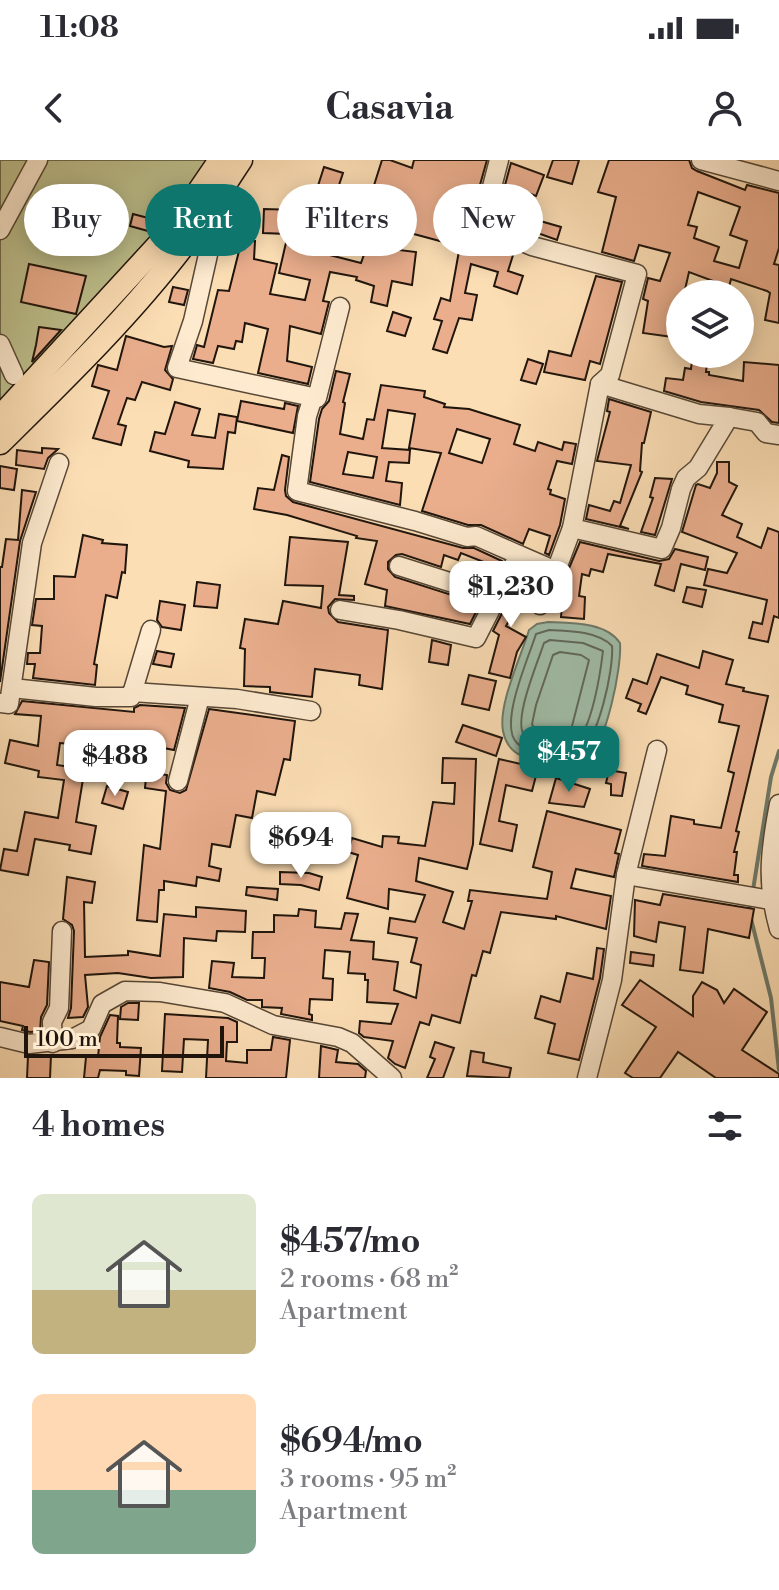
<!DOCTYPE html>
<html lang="en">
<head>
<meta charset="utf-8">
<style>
  :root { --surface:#fff; --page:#f2f2f3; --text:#2b2b33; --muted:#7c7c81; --accent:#0f766e }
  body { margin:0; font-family:"Libre Bodoni",serif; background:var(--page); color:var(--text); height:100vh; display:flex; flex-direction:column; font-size:30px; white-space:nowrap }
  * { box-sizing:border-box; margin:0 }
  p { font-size:26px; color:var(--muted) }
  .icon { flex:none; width:44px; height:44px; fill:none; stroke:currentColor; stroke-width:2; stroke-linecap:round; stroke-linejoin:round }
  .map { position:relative; height:918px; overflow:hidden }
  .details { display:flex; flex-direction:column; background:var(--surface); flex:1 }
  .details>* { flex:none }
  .hud { position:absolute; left:24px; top:24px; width:732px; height:72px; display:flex; gap:16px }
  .fabs { position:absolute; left:666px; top:120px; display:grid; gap:16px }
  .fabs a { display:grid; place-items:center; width:88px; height:88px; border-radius:50%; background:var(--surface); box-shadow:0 4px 20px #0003; font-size:40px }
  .scale { position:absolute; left:24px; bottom:20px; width:200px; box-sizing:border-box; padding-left:8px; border:4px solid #20150c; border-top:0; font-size:22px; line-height:28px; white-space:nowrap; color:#20150c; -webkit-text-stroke:6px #fdeacf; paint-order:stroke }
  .price { position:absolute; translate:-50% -68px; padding:0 18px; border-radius:16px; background:#fff; color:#222; font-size:26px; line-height:52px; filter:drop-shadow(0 2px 4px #0008) }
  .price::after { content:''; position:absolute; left:50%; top:48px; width:24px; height:18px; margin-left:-12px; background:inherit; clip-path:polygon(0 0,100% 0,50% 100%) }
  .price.on { background:var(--accent); color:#fff }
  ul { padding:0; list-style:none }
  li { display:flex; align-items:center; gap:24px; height:200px; padding:0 32px }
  li span { display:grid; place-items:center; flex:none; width:224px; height:160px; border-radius:12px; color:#555 }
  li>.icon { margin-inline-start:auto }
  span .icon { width:96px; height:96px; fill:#fffc; stroke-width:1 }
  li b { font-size:34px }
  h2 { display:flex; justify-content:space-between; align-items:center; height:96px; padding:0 32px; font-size:34px }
  .chip { padding:0 28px; border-radius:36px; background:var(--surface); box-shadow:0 4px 20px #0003; font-size:28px; line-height:72px }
  .chip.on { background:var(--accent); color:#fff }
  .status { display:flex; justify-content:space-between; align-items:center; height:56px; padding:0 40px; background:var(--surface); direction:ltr }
  .status svg { height:22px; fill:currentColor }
  header { display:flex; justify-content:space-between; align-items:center; height:104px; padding:0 32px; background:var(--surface); font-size:36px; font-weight:700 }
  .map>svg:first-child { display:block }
  .green { fill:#bec18e; stroke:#6f6b4d; stroke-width:2 }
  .water { fill:#a0bda9; stroke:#6d7a6a; stroke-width:2 }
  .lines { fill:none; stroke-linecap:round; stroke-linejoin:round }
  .shore { stroke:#60695a; stroke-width:2 }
  .stream { stroke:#6d7a6a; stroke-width:4 }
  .building { fill:#eaae8d; stroke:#20150c; stroke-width:2; fill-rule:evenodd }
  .minor-casing { stroke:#574736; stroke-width:21 }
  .major-casing { stroke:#20150c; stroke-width:25 }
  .minor { stroke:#fdeacf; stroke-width:18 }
  .major { stroke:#fcdeb5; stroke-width:22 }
</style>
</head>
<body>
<div class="status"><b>11:08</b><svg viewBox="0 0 49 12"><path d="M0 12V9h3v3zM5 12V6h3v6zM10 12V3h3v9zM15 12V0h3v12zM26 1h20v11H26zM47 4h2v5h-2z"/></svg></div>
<header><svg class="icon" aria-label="back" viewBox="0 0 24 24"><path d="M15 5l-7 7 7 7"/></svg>Casavia<svg class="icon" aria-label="person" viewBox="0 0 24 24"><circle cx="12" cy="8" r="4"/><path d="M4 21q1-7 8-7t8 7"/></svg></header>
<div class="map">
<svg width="779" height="918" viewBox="0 0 779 918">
  <rect width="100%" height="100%" fill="#fcdeb5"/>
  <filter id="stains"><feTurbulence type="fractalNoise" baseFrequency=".0025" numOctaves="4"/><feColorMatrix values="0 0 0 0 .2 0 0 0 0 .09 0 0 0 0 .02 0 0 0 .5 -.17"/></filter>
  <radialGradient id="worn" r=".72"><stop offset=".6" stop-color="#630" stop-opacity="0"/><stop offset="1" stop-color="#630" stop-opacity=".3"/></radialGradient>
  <polygon class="green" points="0,0 215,0 206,18 0,254"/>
  <path class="water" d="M548,462c24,1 58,0 72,21 2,24 -14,102 -33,116 -12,9 -54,2 -67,-4 -10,-5 -15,-14 -17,-24 -5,-27 18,-74 26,-101l8,-6z"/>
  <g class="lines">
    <g class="shore">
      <path d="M549,470c20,1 49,1 63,16 2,23 -14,96 -34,108 -17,1 -48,2 -61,-11 -19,-18 12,-86 19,-109z"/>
      <path d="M550,480l33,3 20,8c-3,25 -11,76 -28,94 -14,0 -37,0 -49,-8 -16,-11 13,-78 18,-94z"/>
      <polygon points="560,492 581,495 589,500 571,570 568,572 534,568 532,564 536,545 553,495"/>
    </g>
    <g class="stream">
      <polyline points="753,730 771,617 779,591"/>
      <polyline points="751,742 749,751 771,838 779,910"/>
    </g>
  </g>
  <g class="building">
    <polygon points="382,0 390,0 412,8 414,0 487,0 476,39 460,35 455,56 471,60 471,68 477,76 514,92 508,111 523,116 517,134 494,126 498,112 471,104 465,133 477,135 472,160 459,158 447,193 433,189 442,161 434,159 441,138 450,141 459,91 450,89 451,84 410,73 411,66 381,59 372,83 360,79 364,66 346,60 356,33 370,38"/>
    <polygon points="553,0 579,0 572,24 547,17"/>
    <path d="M609,0h80l3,8 5,3 48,19 2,-5 32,8v55l-5,16 5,1v58l-14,-3 5,-27 -3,-2 -36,-12 -2,8 -40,-15 -5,22h-4v44l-37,-5 5,-32 -5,-2 5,-21 12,3 10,-28 -31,-8 -5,16 -32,-9 14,-55 -18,-5zM698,32l42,15 -10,28 17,6 -8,27 -25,-7 5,-14 -25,-9 3,-11 -9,-2z"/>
    <polygon points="511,3 544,15 536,36 523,31 516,54 561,67 557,80 496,58"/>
    <polygon points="324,7 343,13 337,31 328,29 314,91 361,103 367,86 416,92 412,125 392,121 387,146 371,142 374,126 356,120 357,117 330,112 323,141 329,142 321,174 290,166 287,201 312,207 308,224 258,213 268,169 245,163 242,182 236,181 234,189 218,186 213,203 193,199 197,185 204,187 218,130 229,131 239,91 221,91 226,68 233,68 232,81 255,81 254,99 277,104 270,134 305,140 310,120 279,113 288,74 263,73 264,49 298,50 303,29 316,32"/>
    <polygon points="67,26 95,31 91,51 63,46"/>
    <polygon points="133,54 152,59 148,71 130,66"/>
    <polygon points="29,104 86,116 76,154 21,142"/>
    <polygon points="596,116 622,122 600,204 590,201 585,220 544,212 549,191 571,196"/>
    <polygon points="173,127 188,130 184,145 169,142"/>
    <polygon points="393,152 411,158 405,176 387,171"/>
    <polygon points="39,167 61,170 32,202 36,185"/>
    <polygon points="126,176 164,187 172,186 165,210 173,219 170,230 142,222 135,240 127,238 118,264 126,266 121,285 93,278 109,231 92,226 98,205 117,210"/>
    <polygon points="693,194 708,194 706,212 709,212 709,215 743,221 744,202 779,205 779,263 772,262 759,250 701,242 664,231 666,218 683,220 685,208 691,209"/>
    <polygon points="528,199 543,204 536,224 521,220"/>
    <path d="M336,211l14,3 -7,28 2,1 -5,31 23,5 4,-20 7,1 7,-35 44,6 -1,6 21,7 -1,3 25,2 51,16 -6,19 21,7 3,-9 24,8 2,-8 12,2 -4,20 -15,-3 -9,28 3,1 -1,4 15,5 -5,26 -11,30 -4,-2 5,-17 -21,-7 -6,15 -42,-19h-13l-46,-14 19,-58 -32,-5 6,-34 -27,-4 -6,38 28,2 -1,13 -20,-1 -3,19 16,2 -2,22 -90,-23 9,-63 3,-10 7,-8zM457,269l33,10 -8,24 -33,-10zM348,292l29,5 -4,21 -30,-4z"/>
    <polygon points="609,239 651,252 644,283 642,283 640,311 642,312 620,366 629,369 586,359 589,345 610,351 614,341 620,343 631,305 597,301 610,252 607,251"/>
    <polygon points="241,241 284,249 285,243 298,246 293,273 237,261"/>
    <polygon points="175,242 200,249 192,275 215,278 219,254 237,257 235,273 228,272 223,309 188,307 189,301 150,291 155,272 165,274"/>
    <polygon points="42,288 58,289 48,298 44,309 16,305 17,290 42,293"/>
    <polygon points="282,295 289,297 285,330 286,336 293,342 463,388 474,388 502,401 491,423 484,420 489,404 461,393 458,400 444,395 441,407 402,394 396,395 388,402 388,409 395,417 480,444 470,464 385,446 387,430 365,424 377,381 356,378 357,376 287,355 254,349 258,328 274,330"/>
    <polygon points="717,302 729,302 729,322 737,326 722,355 742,364 737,377 761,388 768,368 779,372 779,458 774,456 768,482 749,478 753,462 762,464 767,440 704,425 708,409 727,413 737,393 682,372 696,325 698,324 710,328 717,313"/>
    <polygon points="0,306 17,309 14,330 0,328"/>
    <polygon points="655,318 672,319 655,375 641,372 653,338 650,337"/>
    <polygon points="22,330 36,332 20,381 0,522 0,407 2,407 6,379 18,380"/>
    <polygon points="83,375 103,380 102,383 127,385 125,413 122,412 117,438 106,435 94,504 97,505 95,525 33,518 35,504 27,504 28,493 40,493 42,466 32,465 36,439 54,439 54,416 75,417"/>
    <polygon points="290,377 348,382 339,435 354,436 354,440 335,439 328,447 329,453 338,462 388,470 382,529 359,525 360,515 315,509 312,537 270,532 270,527 244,526 245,489 240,488 245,459 278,464 283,441 321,448 323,426 285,425"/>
    <polygon points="580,382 659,401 669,399 675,389 708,397 705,410 681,404 674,431 655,425 661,404 608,394 603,412 591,409 589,416 582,414 579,436 585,437 584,459 561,457 562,445 554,444"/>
    <polygon points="524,410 540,417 530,437 524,434 506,466 526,477 517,492 510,518 489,513 499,475 493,471"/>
    <polygon points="197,422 220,425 217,448 194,446"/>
    <polygon points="687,427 706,430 702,447 683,442"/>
    <polygon points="160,441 185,445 181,470 162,467 157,460"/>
    <polygon points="432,480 451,485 448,505 429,502"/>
    <polygon points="157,491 174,494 171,507 153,504"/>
    <polygon points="703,491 733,500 726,524 744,528 743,531 768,536 736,671 739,672 734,692 737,692 734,715 738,715 738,722 642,706 644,694 665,696 671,656 694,660 694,664 721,668 734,613 728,611 739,566 719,562 723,545 686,534 688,526 661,517 646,554 638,551 641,544 626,538 633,519 647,524 657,494 699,508"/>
    <polygon points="469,515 496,521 489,550 462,544"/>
    <path d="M22,541l112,11v-4l6,-3 45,3 -11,42 -26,-5 -2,13 -29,-5v3h-7l1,24 -28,-1 -7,43 20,4 -5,28 -22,-4 1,-5 -35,-6 -7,36 -28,-5 4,-21 13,2 8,-39 33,6 6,-38 -26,-3 1,-6 -34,-8 5,-23 28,6 3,-30 -26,-2zM60,583l31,3 -1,24 -33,-5z"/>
    <polygon points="209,549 295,561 290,600 284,599 275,635 257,631 252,658 236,655 230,687 212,684 209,706 221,709 219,721 197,717 196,726 164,721 164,730 159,730 157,762 137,760 144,685 160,689 166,631 145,628 147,607 160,609 159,614 167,615 166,623 170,630 180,633 186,630"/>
    <polygon points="463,565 502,578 496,596 456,582"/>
    <polygon points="443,598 476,599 473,684 467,709 419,698 416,721 453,732 443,762 464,769 472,741 468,741 470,730 547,739 552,712 533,707 547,651 621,670 615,693 619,694 614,717 576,709 571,728 611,736 606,769 556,756 556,759 501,752 490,793 483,791 476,816 472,815 460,863 432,855 429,865 420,862 405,908 395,904 388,898 393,881 364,877 359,873 360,861 391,864 398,844 367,842 368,820 365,820 365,814 348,813 350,792 325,790 323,818 333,819 332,840 310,839 309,854 312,855 312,860 281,854 282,848 262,847 262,840 247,840 230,832 209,828 212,801 234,803 232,817 264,818 265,798 252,798 253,772 274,772 274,755 298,756 299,749 316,751 315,767 341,769 345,753 358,754 351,780 374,782 373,799 398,802 394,830 416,838 421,805 411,802 417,778 388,773 390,758 415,762 425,735 389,729 388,749 347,738 358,695 348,692 352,678 382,687 383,676 399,677 398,683 425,686 433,642 454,644 455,623 442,623"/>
    <polygon points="499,599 538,608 532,631 506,625 499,661 517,665 512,691 480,684"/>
    <polygon points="609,610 626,613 622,636 611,635 611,624 606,623"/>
    <polygon points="556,618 590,629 584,647 549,643"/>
    <polygon points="107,626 128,632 123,649 102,643"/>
    <polygon points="280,712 309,713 322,717 319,730 301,725 280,724"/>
    <polygon points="67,717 95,722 92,743 84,742 85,797 128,795 128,791 160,796 164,754 196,757 196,747 246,751 245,772 217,771 216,781 184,778 183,817 151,818 118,813 85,815 88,847 83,857 68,858 71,848 74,771 72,765 63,759"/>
    <polygon points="247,727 278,729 277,740 246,735"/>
    <polygon points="663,734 754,749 749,778 708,769 703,813 680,810 685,767 659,762 656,782 634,776 635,740 660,745"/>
    <polygon points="597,788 604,789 600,818 579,900 548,893 555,864 535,858 541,836 560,842 567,813 593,819"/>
    <polygon points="631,792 654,795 653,806 630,803"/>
    <polygon points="34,800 49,802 47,845 41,857 40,871 30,872 22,870 23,866 0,861 0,822 29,827"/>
    <polygon points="640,820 693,856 693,836 702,822 717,830 724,843 734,829 767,852 742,890 779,914 779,918 716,918 678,892 660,918 633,918 625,913 656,867 622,845"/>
    <polygon points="128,843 139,843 138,860 120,859 121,847"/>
    <polygon points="165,854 228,858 237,862 237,882 227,882 226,901 247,903 247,890 271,890 273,877 290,880 286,918 206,918 208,880 184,879 182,912 162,911"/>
    <polygon points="110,855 118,856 117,883 120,883 120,887 141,888 139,916 126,915 126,911 100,910 98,918 84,918 86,897 98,897 100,877"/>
    <polygon points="435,882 454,888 443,918 427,918 435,899 430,897"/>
    <polygon points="321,886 338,890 336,902 358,904 366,911 365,918 319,918"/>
    <polygon points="471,891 484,893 483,902 511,908 509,918 467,916"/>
    <polygon points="51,895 50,918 27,918 28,896"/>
  </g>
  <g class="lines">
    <defs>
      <g id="minor">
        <polyline points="499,0 482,65 532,86 637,114 610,215 600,224 572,368 556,411 519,395"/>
        <polyline points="701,0 779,21"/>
        <polyline points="214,68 193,161 177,208 317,238 340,147"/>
        <polyline points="0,70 38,0"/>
        <polyline points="0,184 14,215"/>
        <polyline points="313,237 307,256 297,331 415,361 467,377 476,376 519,395 497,437"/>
        <polyline points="729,257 757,262 766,273 779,275"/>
        <polyline points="572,368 662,389 671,368 681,329 686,318 698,308 729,257 699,254 600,224"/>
        <polyline points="540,445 556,411"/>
        <polyline points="340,450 399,460 476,478 497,437 399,406"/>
        <polyline points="12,528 96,537 131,537 151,470"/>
        <polyline points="132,532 237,539 311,551"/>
        <polyline points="0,543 9,544 32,383 59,303"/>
        <polyline points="178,621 200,537"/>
        <path d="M779,644c-9,46 -13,79 0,125"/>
        <polyline points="626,715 770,740"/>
        <polyline points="0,877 29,884 72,879 91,869 102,844 125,831 160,832 225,843 273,865 338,877 352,883 392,918"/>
        <polyline points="53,883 52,862 59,848 62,771"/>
        <polyline points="587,918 612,820 626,715 657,590"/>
      </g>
      <g id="major">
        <polyline points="0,257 173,69 220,0"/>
        <path d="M0,283c65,-64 132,-129 187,-202 19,-26 36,-54 54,-81"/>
      </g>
    </defs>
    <use href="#minor" class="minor-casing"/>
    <use href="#major" class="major-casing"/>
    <use href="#minor" class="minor"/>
    <use href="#major" class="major"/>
  </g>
  <rect width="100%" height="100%" filter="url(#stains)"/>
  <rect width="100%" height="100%" fill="url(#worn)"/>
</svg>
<div class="fabs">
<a><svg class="icon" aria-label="layers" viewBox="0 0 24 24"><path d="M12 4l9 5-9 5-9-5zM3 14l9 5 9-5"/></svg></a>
</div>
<div class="scale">100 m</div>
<b class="price" style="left:511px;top:469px">$1,230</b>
<b class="price on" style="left:569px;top:634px">$457</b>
<b class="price" style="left:115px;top:638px">$488</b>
<b class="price" style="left:301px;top:720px">$694</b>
<div class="hud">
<a class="chip">Buy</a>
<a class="chip on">Rent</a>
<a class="chip">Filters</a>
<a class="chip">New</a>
</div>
</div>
<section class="details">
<h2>4 homes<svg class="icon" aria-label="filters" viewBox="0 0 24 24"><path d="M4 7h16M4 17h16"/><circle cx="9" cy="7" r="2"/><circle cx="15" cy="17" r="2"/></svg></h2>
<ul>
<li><span style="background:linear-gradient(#dfe7d0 60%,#c2b280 0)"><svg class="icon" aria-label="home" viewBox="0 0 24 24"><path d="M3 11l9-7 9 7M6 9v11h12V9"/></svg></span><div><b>$457/mo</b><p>2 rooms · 68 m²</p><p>Apartment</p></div></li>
<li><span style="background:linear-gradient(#ffd9b3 60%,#7fa58c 0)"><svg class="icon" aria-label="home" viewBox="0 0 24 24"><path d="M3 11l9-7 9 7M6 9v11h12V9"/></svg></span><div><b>$694/mo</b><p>3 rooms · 95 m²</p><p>Apartment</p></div></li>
</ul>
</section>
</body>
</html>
